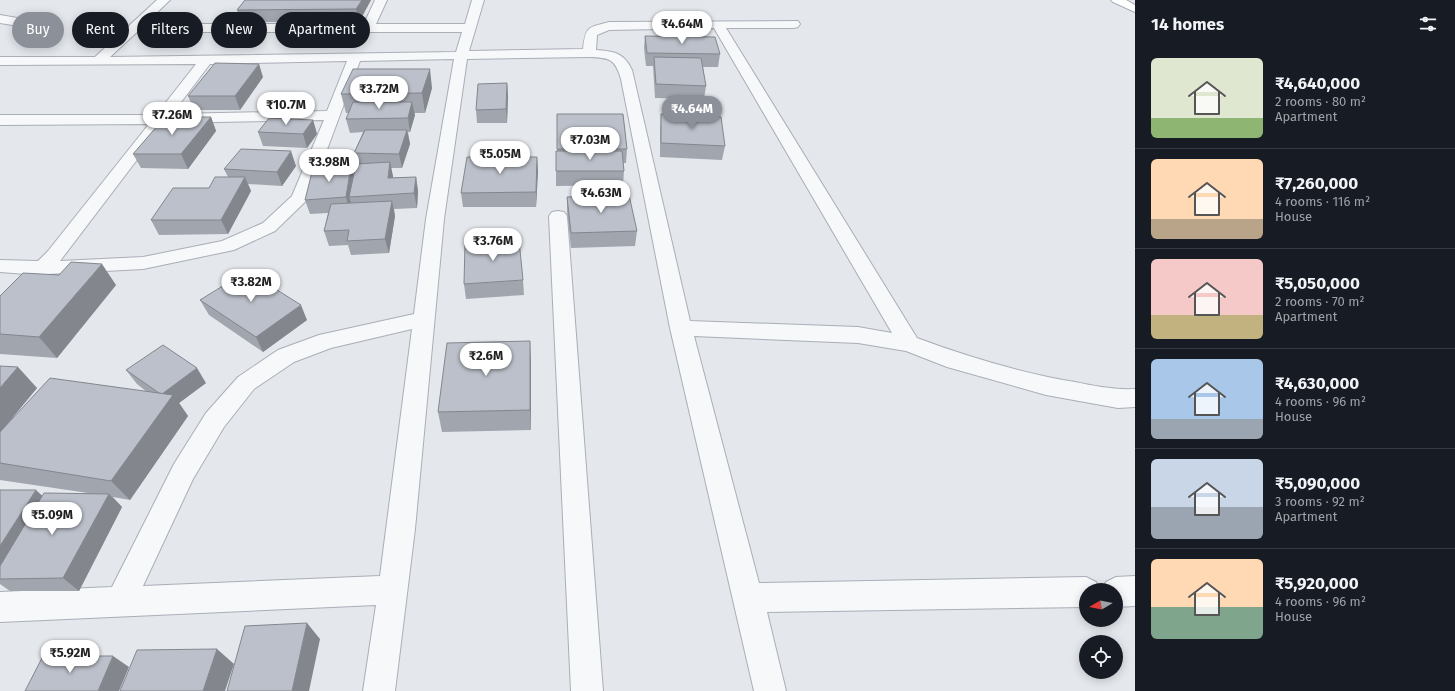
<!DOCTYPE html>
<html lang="en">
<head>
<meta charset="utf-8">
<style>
  :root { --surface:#171b24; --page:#242831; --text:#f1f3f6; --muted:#9ea1a6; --line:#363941; --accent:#8c9099 }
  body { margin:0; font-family:"Fira Sans",sans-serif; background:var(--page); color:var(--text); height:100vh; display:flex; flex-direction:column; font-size:15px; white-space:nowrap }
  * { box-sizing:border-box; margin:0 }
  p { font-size:13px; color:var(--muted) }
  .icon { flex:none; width:22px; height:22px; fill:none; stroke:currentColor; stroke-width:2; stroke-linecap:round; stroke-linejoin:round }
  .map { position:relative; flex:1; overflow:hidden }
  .sheet { display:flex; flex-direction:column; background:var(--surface); width:320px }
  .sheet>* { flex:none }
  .top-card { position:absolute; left:12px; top:12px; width:380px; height:36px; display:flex; gap:8px }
  .needle { width:26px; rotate:260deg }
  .tools { position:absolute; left:1079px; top:583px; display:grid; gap:8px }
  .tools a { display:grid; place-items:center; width:44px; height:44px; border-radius:50%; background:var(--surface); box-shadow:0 2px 10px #0003; font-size:20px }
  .price { position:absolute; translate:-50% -34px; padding:0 9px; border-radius:14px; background:#fff; color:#222; font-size:13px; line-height:26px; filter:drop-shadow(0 1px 2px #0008) }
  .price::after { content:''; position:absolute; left:50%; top:24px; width:12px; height:9px; margin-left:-6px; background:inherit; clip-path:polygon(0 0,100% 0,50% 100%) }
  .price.active { background:var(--accent); color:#fff }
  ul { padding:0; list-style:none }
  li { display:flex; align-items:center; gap:12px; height:100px; padding:0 16px }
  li+li { border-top:1px solid var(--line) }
  li span { display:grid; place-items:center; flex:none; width:112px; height:80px; border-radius:6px; color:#555 }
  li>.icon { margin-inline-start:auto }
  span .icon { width:48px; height:48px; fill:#fffc; stroke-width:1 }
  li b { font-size:17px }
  h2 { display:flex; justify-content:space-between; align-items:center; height:48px; padding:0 16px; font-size:17px }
  .pill { padding:0 14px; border-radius:18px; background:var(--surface); box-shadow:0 2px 10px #0003; font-size:14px; line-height:36px }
  .pill.active { background:var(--accent); color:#fff }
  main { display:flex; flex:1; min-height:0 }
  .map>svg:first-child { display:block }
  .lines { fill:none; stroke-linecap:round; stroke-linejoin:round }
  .street-casing { stroke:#a9aeb7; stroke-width:2 }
  .secondary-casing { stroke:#a9aeb7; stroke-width:2 }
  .street { fill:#f7f8fa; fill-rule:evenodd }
  .secondary { fill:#fff; fill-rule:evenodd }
  .wall { fill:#a1a5ae; fill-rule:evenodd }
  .shaded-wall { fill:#83868d }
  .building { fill:#bbc0ca; stroke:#83868d }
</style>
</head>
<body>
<main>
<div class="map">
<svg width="1135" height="691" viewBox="0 0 1135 691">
  <rect width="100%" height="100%" fill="#e4e7ec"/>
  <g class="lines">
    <defs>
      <g id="street">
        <path d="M157,0h13l-25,24h219l11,-24h12l-11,24h89l7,-24h12l-15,51 114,-2c3,-23 4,-21 26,-27l189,-1 2,3 -2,3 -4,1h-68l191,310c51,19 104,35 158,44 20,4 39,8 60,7v18l-17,1 -72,-13 -99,-28 -41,-16 -48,-8 -164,-7 65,247 327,-6 10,5 4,8h-14v17l-319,5 19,79h-32l-84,-363 -49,-249c-6,-21 -12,-21 -32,-22l-122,2 -23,160 -29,310 -20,162h-32l13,-86 -376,17v-30l112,-5 62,-123 32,-51 32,-36 40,-27 41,-15 95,-21 12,-95 28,-160 -94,2 -51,137 -34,33 -41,19 -91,19 -95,5 -41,45 -7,2v-20l26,-27 -26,-2v-12l38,1 10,-10 101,-127 -149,1v-10h156l40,-51 -196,1v-8h95zM714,28l178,305 -34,-6 -168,-6 -58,-251c-8,-17 -18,-19 -36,-20l1,-15 12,-5zM137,32h325l-6,20 -346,5zM347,61l-20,50 -155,3 38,-50zM324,120l-32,76 -29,27 -41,18 -79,16 -83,4 105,-138zM412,329l-32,247 -237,10 50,-107 31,-52 30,-38 40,-27 37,-14z"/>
        <polygon points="0,15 29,20 31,23 29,26 25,27 0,23"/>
        <polygon points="558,211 564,212 567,216 603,691 571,691 549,216 552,212"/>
        <polygon points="1135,576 1135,606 1116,607 1116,590 1102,590 1106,582 1116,577"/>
      </g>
      <polygon id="secondary" points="1111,0 1126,0 1135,5 1135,12 1113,2"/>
    </defs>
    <use href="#street" class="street-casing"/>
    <use href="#secondary" class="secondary-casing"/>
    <use href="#street" class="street"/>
    <use href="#secondary" class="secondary"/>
  </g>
  <g class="wall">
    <polygon points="245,0 371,0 359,22 241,22 237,10"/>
    <polygon points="645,36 720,54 718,67 703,67 706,86 704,99 655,98 653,66 646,66 644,48"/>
    <polygon points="263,77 240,110 194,110 188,96"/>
    <polygon points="507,83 508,96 507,123 477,123 476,110"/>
    <polygon points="432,88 425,113 414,113 415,115 410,132 408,132 410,144 402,168 391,168 393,178 416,177 418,191 417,208 394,209 395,216 389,253 351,255 348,245 329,246 324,231 328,213 310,214 305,200 354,175 357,164 354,153 363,132 350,133 346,119 349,113 346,113 341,94"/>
    <path d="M557,114h66l4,35 -1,14h-3l1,8 -1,14 -67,1v-35h1zM588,149h15v2h-15z"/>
    <polygon points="661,114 725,146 722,160 660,157 660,128"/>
    <polygon points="211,117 216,131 188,169 141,168 133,154"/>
    <polygon points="313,120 317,134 307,148 263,146 258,132"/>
    <polygon points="537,157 538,171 536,207 463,207 461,193"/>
    <polygon points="296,166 282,186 248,184 251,191 228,234 159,235 151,220 228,177 224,169"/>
    <polygon points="567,197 637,231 635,246 571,248 567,212"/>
    <polygon points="523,280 524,295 466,299 464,284"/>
    <polygon points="116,285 57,358 0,354 0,296"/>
    <polygon points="200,300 307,320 263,352 209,315"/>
    <polygon points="531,362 531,430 442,432 438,412"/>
    <polygon points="0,366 37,388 2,430 147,392 137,384 126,370 206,383 179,403 188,416 130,500 113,497 122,507 79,591 10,591 0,584 0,490 42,496 88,493 0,480"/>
  </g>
  <g class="shaded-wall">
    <polygon points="362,0 371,0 359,22 356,9"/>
    <polygon points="259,64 263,77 240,110 235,96"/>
    <polygon points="430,69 432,88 425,113 422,93"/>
    <polygon points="507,83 508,96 507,123 506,109"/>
    <polygon points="412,102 415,115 410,132 408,118"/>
    <polygon points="211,117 216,131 188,169 181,154"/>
    <polygon points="313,120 317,134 307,148 303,134"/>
    <polygon points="407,130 410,144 402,168 399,154"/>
    <polygon points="291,151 296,166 282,186 277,172"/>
    <polygon points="537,157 538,171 536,207 536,192"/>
    <polygon points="390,162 393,176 391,193 388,178"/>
    <polygon points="351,166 355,180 349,197 351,203 350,212 346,197"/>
    <polygon points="245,177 251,191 228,234 221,220"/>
    <polygon points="416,177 418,191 417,208 414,193"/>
    <polygon points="392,201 395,216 389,253 385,239"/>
    <polygon points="102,264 116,285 57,358 39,337"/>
    <polygon points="301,305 307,320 263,352 256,337"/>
    <polygon points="530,341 531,362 531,430 530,410"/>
    <polygon points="18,367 37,388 0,433 0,388"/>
    <polygon points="197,368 206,383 179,403 188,416 130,500 111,481 161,394"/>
    <polygon points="36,490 51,504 0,578 0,546"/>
    <polygon points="109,494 122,507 79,591 63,578"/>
    <polygon points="307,623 320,639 309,691 292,691"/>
    <polygon points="217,649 234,664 225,691 203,691"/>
    <polygon points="113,656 129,667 119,691 98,691"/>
  </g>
  <g class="building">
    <polygon points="245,0 362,0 356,9 237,10"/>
    <polygon points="645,36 715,37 720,54 647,53"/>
    <polygon points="654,57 701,58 706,86 656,84"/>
    <polygon points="215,63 259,64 235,96 188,96"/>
    <polygon points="353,69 430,69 422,93 341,94"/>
    <polygon points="507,83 506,109 476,110 478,84"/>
    <polygon points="353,102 412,102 408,118 346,119"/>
    <polygon points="557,114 623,114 627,149 605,149 603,135 587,135 588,149 557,149"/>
    <polygon points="661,114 721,117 725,146 661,143"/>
    <polygon points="165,117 211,117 181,154 133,154"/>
    <polygon points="269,118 313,120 303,134 258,132"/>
    <polygon points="365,130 407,130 399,154 354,153"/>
    <polygon points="241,149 291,151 277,172 224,169"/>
    <polygon points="556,151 622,151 624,171 556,171"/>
    <polygon points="467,157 537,157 536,192 461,193"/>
    <polygon points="390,162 388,178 416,177 414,193 349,197 356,164"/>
    <polygon points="351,166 346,197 305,200 313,168"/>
    <polygon points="215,177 245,177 221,220 151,220 173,188 209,188"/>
    <polygon points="629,195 637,231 571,233 567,197"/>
    <polygon points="392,201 385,239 347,241 349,230 324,231 331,204"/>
    <polygon points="519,240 523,280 464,284 465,244"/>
    <polygon points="71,262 102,264 39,337 0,334 0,296 23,273 59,275"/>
    <polygon points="247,271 301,305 256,337 200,300"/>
    <polygon points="530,341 530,410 438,412 447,343"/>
    <polygon points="163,345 197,368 162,394 159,393 126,370"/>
    <polygon points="0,366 18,367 0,388"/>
    <polygon points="50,378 173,395 111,481 0,463 0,432"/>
    <polygon points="0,490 36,490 0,546"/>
    <polygon points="44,493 109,494 63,578 0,579 0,566"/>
    <polygon points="307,623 292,691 227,691 245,626"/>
    <polygon points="217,649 203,691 120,691 137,650"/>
    <polygon points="43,656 113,656 98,691 25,691"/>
  </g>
</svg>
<div class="tools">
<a><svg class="needle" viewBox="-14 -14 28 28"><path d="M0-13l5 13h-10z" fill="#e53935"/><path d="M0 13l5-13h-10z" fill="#9ea1a6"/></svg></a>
<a><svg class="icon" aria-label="locate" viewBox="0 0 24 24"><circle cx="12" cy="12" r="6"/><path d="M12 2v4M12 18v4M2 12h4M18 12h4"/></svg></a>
</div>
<b class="price" style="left:682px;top:45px">₹4.64M</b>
<b class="price" style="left:379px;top:110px">₹3.72M</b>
<b class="price" style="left:286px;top:126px">₹10.7M</b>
<b class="price active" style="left:692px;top:130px">₹4.64M</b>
<b class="price" style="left:172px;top:136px">₹7.26M</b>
<b class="price" style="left:590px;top:161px">₹7.03M</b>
<b class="price" style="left:500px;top:175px">₹5.05M</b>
<b class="price" style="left:329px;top:183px">₹3.98M</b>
<b class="price" style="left:601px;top:214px">₹4.63M</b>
<b class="price" style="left:493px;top:262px">₹3.76M</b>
<b class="price" style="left:251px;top:303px">₹3.82M</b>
<b class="price" style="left:486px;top:377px">₹2.6M</b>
<b class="price" style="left:52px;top:536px">₹5.09M</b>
<b class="price" style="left:70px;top:674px">₹5.92M</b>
<div class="top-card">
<a class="pill active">Buy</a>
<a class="pill">Rent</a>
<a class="pill">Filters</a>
<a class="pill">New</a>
<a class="pill">Apartment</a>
</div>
</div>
<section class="sheet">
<h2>14 homes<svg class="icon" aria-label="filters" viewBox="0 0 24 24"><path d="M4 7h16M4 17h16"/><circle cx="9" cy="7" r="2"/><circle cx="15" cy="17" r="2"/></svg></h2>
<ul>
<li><span style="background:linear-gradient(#dfe7d0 75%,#8fb573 0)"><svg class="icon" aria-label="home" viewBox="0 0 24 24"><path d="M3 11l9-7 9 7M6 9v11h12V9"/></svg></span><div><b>₹4,640,000</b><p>2 rooms · 80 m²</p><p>Apartment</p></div></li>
<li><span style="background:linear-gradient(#ffd9b3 75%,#b9a48a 0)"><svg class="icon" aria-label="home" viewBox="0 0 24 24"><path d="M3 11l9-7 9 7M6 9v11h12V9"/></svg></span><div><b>₹7,260,000</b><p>4 rooms · 116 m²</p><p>House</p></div></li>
<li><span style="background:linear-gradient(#f6c9c9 70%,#c2b280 0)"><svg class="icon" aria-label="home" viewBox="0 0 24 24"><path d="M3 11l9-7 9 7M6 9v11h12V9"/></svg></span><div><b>₹5,050,000</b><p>2 rooms · 70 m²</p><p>Apartment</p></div></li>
<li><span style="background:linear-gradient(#a9c7e8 75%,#9aa5b1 0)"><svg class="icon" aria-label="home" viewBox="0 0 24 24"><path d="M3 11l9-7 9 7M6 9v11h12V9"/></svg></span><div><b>₹4,630,000</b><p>4 rooms · 96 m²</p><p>House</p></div></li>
<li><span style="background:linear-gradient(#c9d6e8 60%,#9aa5b1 0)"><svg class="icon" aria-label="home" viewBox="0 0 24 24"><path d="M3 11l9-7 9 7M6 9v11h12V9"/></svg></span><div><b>₹5,090,000</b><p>3 rooms · 92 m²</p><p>Apartment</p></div></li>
<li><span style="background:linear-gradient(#ffd9b3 60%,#7fa58c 0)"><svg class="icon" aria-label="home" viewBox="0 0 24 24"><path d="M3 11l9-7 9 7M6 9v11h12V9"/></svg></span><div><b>₹5,920,000</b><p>4 rooms · 96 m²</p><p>House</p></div></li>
</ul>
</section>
</main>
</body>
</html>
